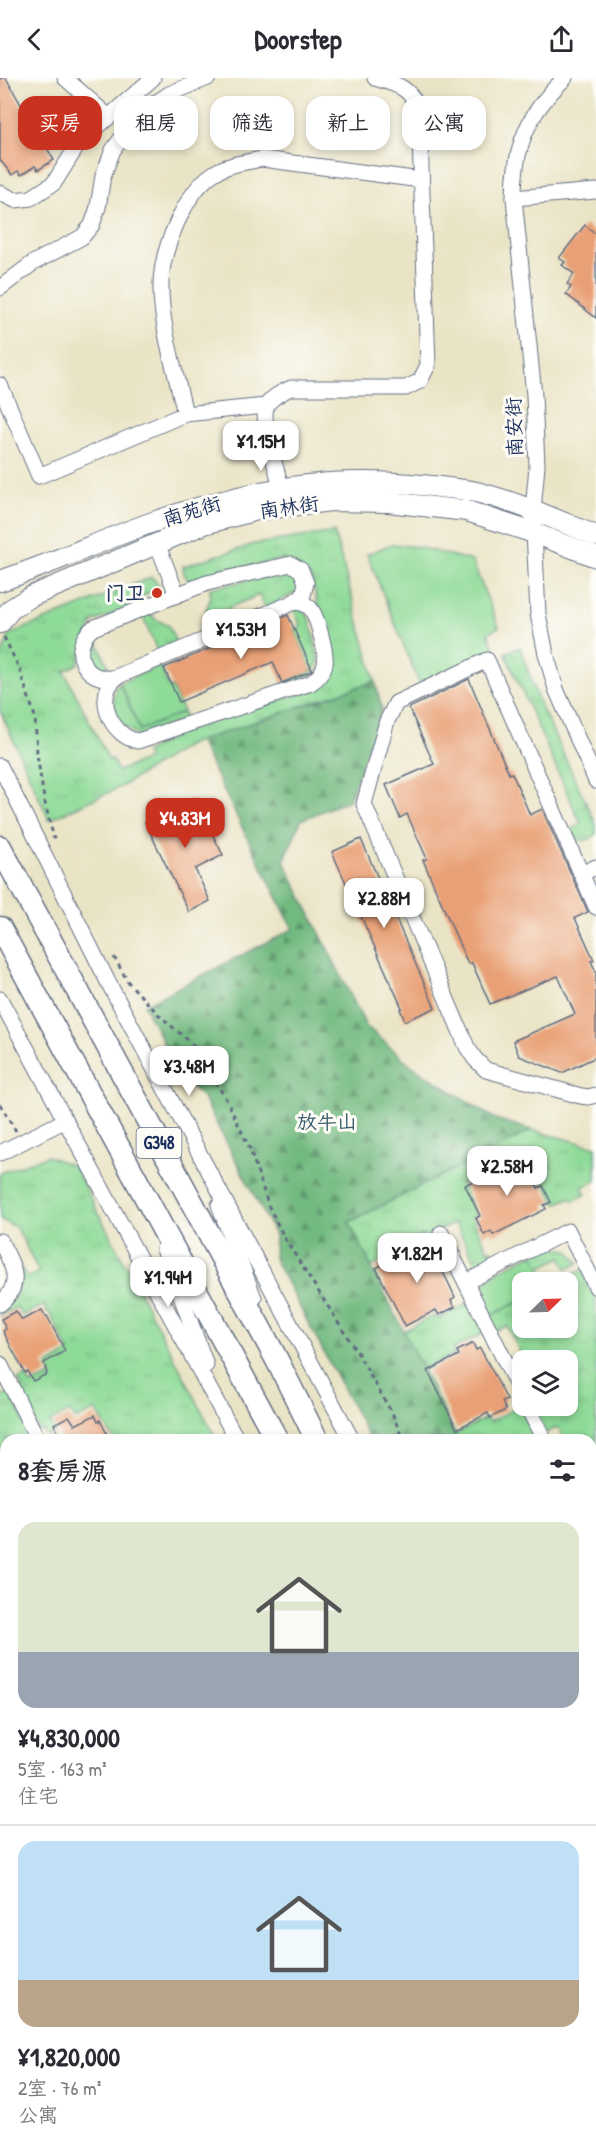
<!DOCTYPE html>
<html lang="zh">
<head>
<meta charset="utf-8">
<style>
  :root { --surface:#fff; --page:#f7f7f7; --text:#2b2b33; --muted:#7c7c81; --line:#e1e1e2; --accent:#c8321e }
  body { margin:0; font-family:"Patrick Hand","LXGW WenKai TC",sans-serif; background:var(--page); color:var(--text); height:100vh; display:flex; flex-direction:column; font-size:22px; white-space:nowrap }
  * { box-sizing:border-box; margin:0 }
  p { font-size:20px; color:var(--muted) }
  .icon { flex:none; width:33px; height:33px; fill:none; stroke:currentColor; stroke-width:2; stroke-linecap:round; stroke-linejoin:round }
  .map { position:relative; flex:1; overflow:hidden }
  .panel { position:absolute; left:0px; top:1356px; width:597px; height:722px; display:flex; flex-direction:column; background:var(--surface); border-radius:18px 18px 0 0; box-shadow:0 3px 9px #0003 }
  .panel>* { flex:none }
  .banner { position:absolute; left:18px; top:18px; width:561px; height:54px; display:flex; gap:12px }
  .needle { width:39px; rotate:67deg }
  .tools { position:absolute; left:512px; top:1194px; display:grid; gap:12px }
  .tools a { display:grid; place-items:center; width:66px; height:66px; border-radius:12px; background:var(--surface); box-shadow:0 3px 9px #0003; font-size:30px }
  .price { position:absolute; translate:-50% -51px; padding:0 14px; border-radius:12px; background:#fff; color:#222; font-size:20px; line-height:39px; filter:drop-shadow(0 2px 3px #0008) }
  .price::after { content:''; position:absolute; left:50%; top:36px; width:18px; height:14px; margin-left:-9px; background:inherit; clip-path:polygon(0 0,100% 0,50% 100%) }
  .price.active { background:var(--accent); color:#fff }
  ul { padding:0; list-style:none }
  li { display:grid; align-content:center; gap:12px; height:318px; padding:0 18px }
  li+li { border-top:2px solid var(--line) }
  li span { display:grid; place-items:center; height:186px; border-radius:18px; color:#555 }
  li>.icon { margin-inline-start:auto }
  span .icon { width:108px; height:108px; fill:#fffc; stroke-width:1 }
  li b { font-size:26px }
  h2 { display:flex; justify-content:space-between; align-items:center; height:72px; padding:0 18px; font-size:26px }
  .chip { padding:0 21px; border-radius:18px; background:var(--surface); box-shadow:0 3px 9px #0003; font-size:21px; line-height:54px }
  .chip.active { background:var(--accent); color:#fff }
  header { display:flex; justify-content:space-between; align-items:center; height:78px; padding:0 18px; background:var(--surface); font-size:27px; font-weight:700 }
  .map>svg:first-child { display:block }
  .grass { fill:url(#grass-tufts); stroke:#54847a; stroke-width:1.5 }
  .forest { fill:url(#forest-firs); stroke:#46746f; stroke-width:1.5 }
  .pitch { fill:#8eda97; stroke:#54847a; stroke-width:1.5 }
  .building { fill:#e9a076 }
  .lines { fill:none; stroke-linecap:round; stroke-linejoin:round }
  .minor-casing { stroke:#636e82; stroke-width:17 }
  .major-casing { stroke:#636e82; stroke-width:22 }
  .highway-casing { stroke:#636e82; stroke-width:25 }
  .path { stroke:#636e82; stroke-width:3; stroke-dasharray:4.5 4.5; stroke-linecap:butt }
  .minor { stroke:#fff; stroke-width:15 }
  .major { stroke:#fff; stroke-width:20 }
  .highway { stroke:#fff; stroke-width:22 }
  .poi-dot { fill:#c8321e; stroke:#fdfcf7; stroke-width:2 }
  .labels { text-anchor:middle; stroke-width:6; stroke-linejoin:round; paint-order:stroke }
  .shield { fill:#fdfcf7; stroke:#5f6c8c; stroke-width:1.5 }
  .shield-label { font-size:18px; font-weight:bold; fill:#1b2f5e }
  .street-label { font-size:20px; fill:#1b2f5e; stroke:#fdfcf7 }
  .poi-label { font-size:20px; font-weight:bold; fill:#1b2f5e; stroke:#fdfcf7; text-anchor:end }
  .park-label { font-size:20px; fill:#385a6c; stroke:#fdfcf7 }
</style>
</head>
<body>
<header><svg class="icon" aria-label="back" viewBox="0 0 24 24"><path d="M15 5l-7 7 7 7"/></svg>Doorstep<svg class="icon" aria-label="share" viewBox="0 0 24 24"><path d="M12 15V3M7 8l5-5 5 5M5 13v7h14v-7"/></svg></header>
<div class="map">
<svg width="596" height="2077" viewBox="0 0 596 2077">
  <defs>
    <pattern id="grass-tufts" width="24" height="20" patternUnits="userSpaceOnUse" patternTransform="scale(1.5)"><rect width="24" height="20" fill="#8eda97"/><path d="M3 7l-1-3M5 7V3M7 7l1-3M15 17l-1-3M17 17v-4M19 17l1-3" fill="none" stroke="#7abb85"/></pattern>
    <pattern id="forest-firs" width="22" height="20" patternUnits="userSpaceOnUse" patternTransform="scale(1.5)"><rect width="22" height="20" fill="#72ba80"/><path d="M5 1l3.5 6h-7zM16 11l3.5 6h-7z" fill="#5d986c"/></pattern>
  </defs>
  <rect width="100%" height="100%" fill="#fdfcf7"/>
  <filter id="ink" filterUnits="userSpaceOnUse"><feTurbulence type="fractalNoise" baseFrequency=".0167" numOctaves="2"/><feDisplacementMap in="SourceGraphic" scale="12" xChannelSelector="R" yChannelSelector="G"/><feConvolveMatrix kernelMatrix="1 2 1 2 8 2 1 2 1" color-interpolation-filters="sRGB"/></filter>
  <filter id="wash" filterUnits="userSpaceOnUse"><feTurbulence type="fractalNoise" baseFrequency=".008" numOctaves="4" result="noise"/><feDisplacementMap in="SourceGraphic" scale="24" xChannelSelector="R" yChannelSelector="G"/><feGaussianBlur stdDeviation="1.35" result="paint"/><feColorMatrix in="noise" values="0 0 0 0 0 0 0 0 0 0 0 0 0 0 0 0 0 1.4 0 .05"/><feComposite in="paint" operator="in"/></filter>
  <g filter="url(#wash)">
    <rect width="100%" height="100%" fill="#eae4c6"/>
    <g class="grass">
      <polygon points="334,454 375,603 190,666 122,708 49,742 0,632 0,581 10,556 152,499 160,510 142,518 144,524 93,544 78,586 64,593 109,682 112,681 118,693 148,681 145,674 185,653 311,612 330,575 311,499 283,481 189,503 184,496 183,488 255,466"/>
      <polygon points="292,493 300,501 298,514 265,530 259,517 228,530 233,543 215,552 206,532 210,521 210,510"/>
      <polygon points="293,530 303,532 310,541 319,583 311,598 283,608 282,605 312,593 294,551 301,548"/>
      <polygon points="149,533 155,541 169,548 177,567 158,575 142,537"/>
      <path d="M94,556l17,39 -12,-1c-12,-14 -17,-22 -5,-38z"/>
      <path d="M520,569l18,53 58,124v10c-10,10 -20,9 -26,-4l11,-6 -76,-171z"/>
      <path d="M120,605l20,47 43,-18 3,7 -49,17c-15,-10 -26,-21 -23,-40 1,-7 1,-9 6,-13z"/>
      <polygon points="532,1052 596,1069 596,1103 582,1109 586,1117 573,1123 571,1119 556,1126 544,1103 540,1105 524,1074 497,1087 501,1097 493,1102 487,1092 461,1106 476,1137 472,1139 488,1172 491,1171 497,1184 478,1189 455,1145 425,1160 423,1157 401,1168 403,1173 371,1189 349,1144"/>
      <path d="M47,1078l27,10 143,274h-103l-18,-30 -20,10 -6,-8 -20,10 5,10 -8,4 -4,-6 -4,1 -21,-42 4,-2 -4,-7 8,-4 5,9 20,-9 -3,-11 21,-13 -20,-40h-2l-3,-7 -21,11 -6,-9 -17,9v-3c16,-13 26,-28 19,-49l8,14 12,-6 -23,-45 -16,-8v-46z"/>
      <polygon points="552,1168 569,1173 579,1185 567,1191 561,1179 540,1190 533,1176"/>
      <polygon points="582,1192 596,1219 596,1378 591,1381 591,1362 564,1362 558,1349 546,1355 532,1328 567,1328 567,1282 524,1282 507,1248 495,1253 488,1239 522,1222 522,1250 567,1250 567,1204 557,1204"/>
      <polygon points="471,1224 486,1254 453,1271 455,1276 422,1292 403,1253 435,1237 438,1241"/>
      <polygon points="10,1315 31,1357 23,1362 6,1362 6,1448 2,1442 0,1443 0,1316 2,1319"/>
      <polygon points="522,1327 537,1356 525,1362 458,1362 455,1356 486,1340 489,1344"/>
      <polygon points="591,1630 596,1640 596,1782 591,1772"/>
      <polygon points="6,1974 6,2055 0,2057 0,1975"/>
    </g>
    <polygon class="forest" points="375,603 382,631 349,722 301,742 284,783 366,948 412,988 495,1041 532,1052 349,1144 458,1362 370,1362 274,1180 275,1157 203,1020 178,994 144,927 293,851 199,663"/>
    <g class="pitch">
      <polygon points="392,466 418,469 472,483 499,549 488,555 495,572 419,605 367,476"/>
      <polygon points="160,587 169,610 172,609 183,634 140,652 120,605"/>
      <path d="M533,1176l9,17 -2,1 5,10h-23v18l-34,17c-2,-6 -6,-12 -7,-18 -4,-23 36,-37 52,-45z"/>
      <polygon points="6,1774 6,1968 1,1968 0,1778"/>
    </g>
    <g id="blocks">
      <g class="building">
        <polygon points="0,0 6,0 33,48 35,47 50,71 48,72 54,82 38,92 35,88 21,97 18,93 12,97 0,82"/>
        <polygon points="585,147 596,156 596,240 566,216 571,209 567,206 574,196 562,187 565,184 559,180"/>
        <polygon points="288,537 312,592 309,594 282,605 273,584 179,624 164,590"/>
        <polygon points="469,601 509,696 512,695 530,737 542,731 588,834 575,840 594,882 591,883 596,894 596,979 562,995 519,978 513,963 575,936 558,898 490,926 472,885 468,886 423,782 427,781 407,736 400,740 386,707 434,686 409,630"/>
        <polygon points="194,720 223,777 195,791 210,823 189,834 145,744"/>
        <polygon points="361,761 435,930 405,943 400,931 402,930 332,774"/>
        <polygon points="523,1078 538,1110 543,1108 551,1124 544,1127 546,1131 493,1157 491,1153 484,1157 476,1140 480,1138 465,1107"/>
        <polygon points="421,1162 425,1169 429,1167 448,1204 455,1219 451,1222 455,1229 439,1237 436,1232 405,1248 376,1190 408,1174 406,1170"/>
        <polygon points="42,1232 46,1239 47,1238 65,1273 44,1285 47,1296 33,1303 27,1293 25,1295 10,1267 3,1253 6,1251 1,1241 16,1233 22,1242"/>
        <polygon points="473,1265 476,1272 480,1270 497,1302 507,1322 502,1324 506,1332 490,1340 488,1335 457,1351 428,1293 459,1277 457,1273"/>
        <polygon points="95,1337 98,1343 100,1342 110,1362 62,1362 54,1346 69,1338 75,1347"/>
      </g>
    </g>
  </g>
  <g filter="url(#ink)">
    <use href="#blocks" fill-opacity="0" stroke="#636e82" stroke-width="1.5"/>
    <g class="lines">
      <defs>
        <g id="minor">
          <polyline points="65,0 109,39"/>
          <path d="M565,0c-37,35 -51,68 -51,120l20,197 3,71 -4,44 5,104 8,40 10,35 40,92"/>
          <polyline points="0,115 15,122 31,120 54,105 79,65 153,0"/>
          <polyline points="514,120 596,113"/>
          <polyline points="0,210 33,185 82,159 92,147 98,129 103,98 113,72 139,36 169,16 208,0"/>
          <polyline points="0,307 39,398 185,336 266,328"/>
          <path d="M185,336c-9,-42 -25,-88 -24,-131 1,-34 24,-91 53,-110 14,-9 32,-11 48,-14l159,21"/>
          <path d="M281,409c-4,-17 -20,-64 -15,-79 3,-10 16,-16 25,-20h115l14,-7 8,-16 -9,-256c-11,-23 -21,-24 -44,-31"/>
          <polyline points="157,465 177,517"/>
          <path d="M121,597c-30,16 -11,62 17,66l173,-58c7,-5 12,-10 14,-19 2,-10 -8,-49 -15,-56 -5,-5 -12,-6 -18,-5l-176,74c-32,8 -48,-29 -23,-49l114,-45 84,-19 10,6 5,13 -3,12 -11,8"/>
          <polyline points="0,688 107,902 352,1362"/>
          <polyline points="581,796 596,789"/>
          <polyline points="596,829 487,582 396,625 387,643 364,726 467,969 475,981 486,992 581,1018 588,1019 596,1017"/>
          <polyline points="0,921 237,1362"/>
          <polyline points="0,1075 66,1042"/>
          <polyline points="219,1127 254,1220"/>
          <polyline points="441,1155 522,1317"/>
          <path d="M0,1163c12,23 25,42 0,63"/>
          <polyline points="164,1171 206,1287"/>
          <polyline points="466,1204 568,1153 596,1209"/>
          <polyline points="0,1286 38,1362"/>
          <polyline points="527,1328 544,1362"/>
          <polyline points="591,1390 596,1388"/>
          <polyline points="591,1455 596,1465"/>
          <polyline points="591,1488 596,1487"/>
          <polyline points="0,1583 6,1586"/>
          <polyline points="591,1821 596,1831"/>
          <polyline points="558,2072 568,2077"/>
          <polyline points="590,2072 592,2077"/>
        </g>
        <g id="major">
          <path d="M0,503c52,-17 102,-41 153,-59 97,-33 175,-48 278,-36 15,2 31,3 45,6 41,10 81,28 120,44"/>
          <polyline points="0,545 11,531 32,518 204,446 257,432 331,423 388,424 467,433 534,455 596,479"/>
          <polyline points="591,2020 596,2019"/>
          <polyline points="591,2058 596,2057"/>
          <polyline points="55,2077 90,2072"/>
          <polyline points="397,2077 450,2072"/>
        </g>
        <g id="highway">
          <polyline points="0,769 277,1282 317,1362"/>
          <polyline points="0,850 277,1362"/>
          <polyline points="591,1892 596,1901"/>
          <polyline points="591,1970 596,1982"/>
        </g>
      </defs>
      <use href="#minor" class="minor-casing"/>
      <use href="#major" class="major-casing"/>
      <use href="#highway" class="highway-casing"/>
      <g class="path">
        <polyline points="4,559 20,592 35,639 37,676 44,721 54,761"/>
        <polyline points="114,879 128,904 158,936 192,966 226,1021 250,1071 269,1129 285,1161 357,1274 393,1337 403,1362"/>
        <polyline points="0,1026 16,1053"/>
        <polyline points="591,1699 596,1711"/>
      </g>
      <use href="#minor" class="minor"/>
      <use href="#major" class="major"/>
      <use href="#highway" class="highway"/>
    </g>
  </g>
  <circle class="poi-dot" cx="157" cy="515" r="6"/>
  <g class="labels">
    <rect class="shield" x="136.5" y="1050" width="45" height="30" rx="4.5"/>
    <g class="shield-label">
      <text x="159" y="1071">G348</text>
    </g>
    <g class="street-label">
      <text transform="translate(514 349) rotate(-92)" y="7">南安街</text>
      <text transform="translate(289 429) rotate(-8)" y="7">南林街</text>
      <text transform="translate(192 433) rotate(-17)" y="7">南苑街</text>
    </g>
    <g class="poi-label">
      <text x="145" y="522">门卫</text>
    </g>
    <g class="park-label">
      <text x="327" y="1051">放牛山</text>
    </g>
  </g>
</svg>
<div class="tools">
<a><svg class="needle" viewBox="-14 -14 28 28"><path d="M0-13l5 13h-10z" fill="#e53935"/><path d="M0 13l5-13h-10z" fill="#7c7c81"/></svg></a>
<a><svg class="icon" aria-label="layers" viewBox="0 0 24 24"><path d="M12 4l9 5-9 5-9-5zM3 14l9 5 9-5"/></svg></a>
</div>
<b class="price" style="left:261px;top:394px">¥1.15M</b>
<b class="price" style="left:241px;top:582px">¥1.53M</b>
<b class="price active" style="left:185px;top:771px">¥4.83M</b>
<b class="price" style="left:384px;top:851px">¥2.88M</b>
<b class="price" style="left:189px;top:1019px">¥3.48M</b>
<b class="price" style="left:507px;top:1119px">¥2.58M</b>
<b class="price" style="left:417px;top:1206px">¥1.82M</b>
<b class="price" style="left:168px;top:1230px">¥1.94M</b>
<div class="banner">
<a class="chip active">买房</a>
<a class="chip">租房</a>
<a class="chip">筛选</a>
<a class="chip">新上</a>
<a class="chip">公寓</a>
</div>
<section class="panel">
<h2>8套房源<svg class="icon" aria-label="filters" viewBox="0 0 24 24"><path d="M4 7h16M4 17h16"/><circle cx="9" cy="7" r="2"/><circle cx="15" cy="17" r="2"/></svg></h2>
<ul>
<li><span style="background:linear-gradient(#dfe7d0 70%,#9aa5b1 0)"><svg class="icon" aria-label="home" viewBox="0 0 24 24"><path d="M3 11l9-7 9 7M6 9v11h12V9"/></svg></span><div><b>¥4,830,000</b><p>5室 · 163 m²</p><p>住宅</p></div></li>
<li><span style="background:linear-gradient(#bfe0f5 75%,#b9a48a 0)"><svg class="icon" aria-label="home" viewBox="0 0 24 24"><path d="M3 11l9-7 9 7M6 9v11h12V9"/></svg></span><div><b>¥1,820,000</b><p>2室 · 76 m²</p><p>公寓</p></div></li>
</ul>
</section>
</div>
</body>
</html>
